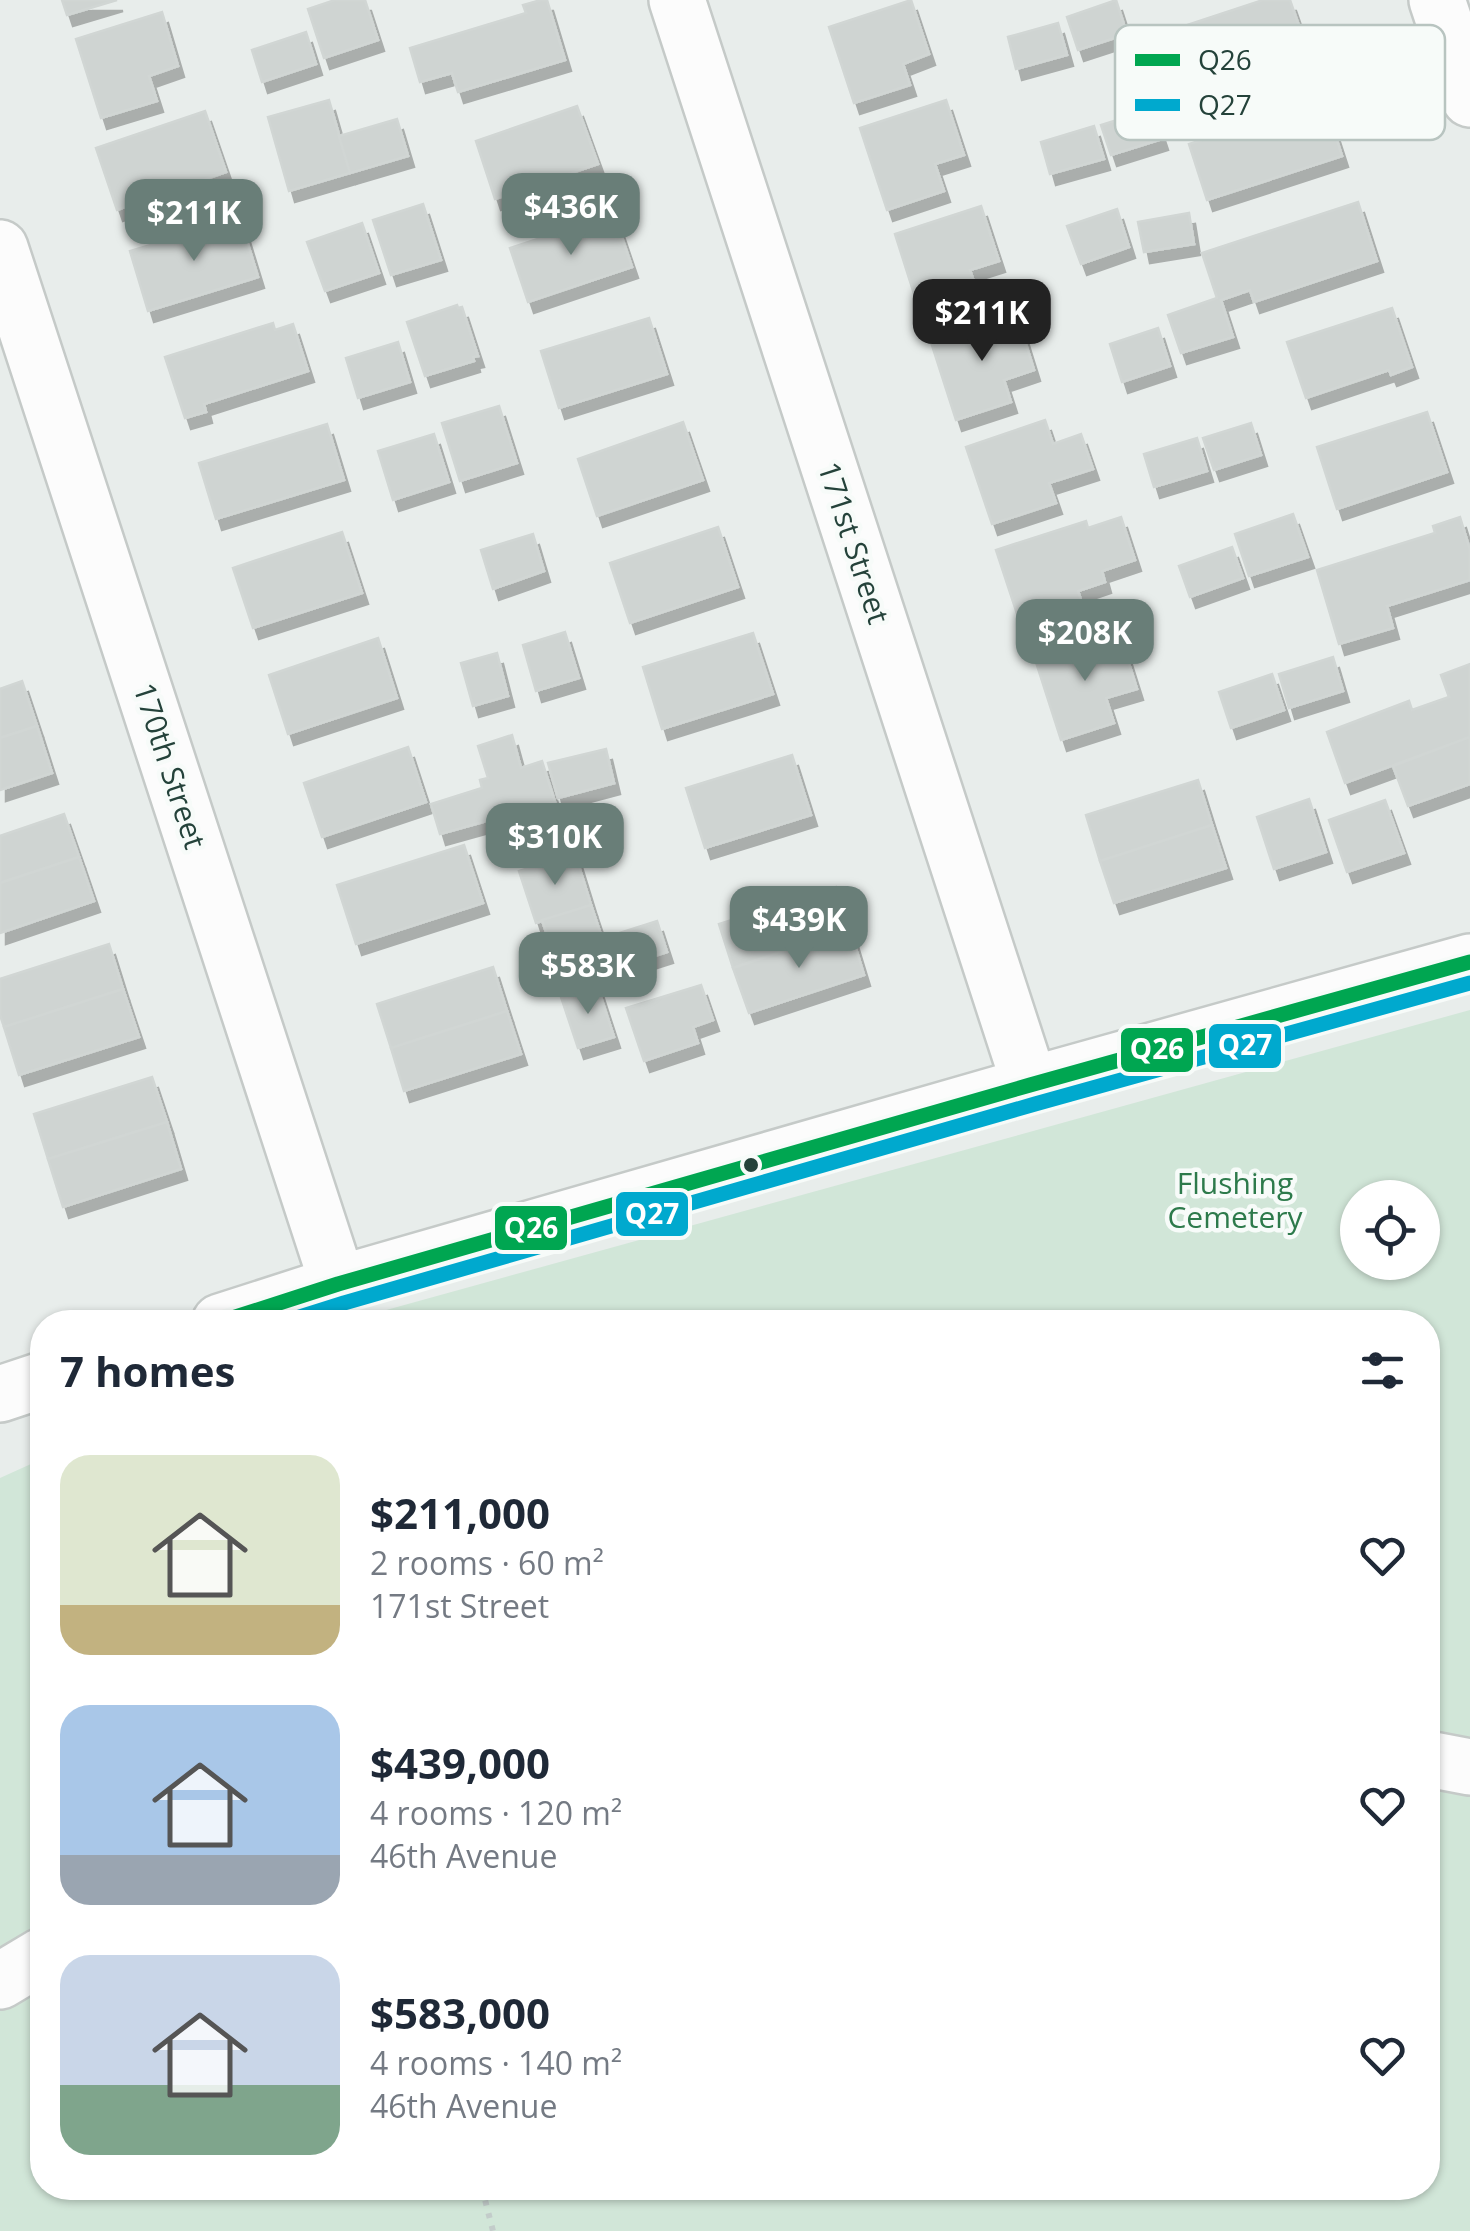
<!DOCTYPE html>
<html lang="en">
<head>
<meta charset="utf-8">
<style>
  :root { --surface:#fff; --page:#f2f2f3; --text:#1f2937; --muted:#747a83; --accent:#697e78 }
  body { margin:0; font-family:"Open Sans",sans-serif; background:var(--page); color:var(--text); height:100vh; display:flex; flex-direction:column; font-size:38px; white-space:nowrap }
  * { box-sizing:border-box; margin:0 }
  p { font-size:32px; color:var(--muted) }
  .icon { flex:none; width:55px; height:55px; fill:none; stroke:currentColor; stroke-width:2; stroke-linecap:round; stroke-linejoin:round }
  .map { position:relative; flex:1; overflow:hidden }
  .drawer { position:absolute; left:30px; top:1310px; width:1410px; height:890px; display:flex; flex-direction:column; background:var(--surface); border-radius:40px; box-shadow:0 2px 8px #0004 }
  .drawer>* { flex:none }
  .buttons { position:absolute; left:1340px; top:1180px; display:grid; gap:20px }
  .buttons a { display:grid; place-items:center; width:100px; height:100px; border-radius:50%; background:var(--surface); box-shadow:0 2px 8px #0004; font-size:50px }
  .price { position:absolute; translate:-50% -85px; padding:0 22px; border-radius:20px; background:var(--accent); color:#fff; font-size:32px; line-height:65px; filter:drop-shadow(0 2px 5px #0008) }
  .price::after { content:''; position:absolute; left:50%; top:60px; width:30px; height:22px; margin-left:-15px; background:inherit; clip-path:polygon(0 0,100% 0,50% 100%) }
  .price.current { background:#222; color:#fff }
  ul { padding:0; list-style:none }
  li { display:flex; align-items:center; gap:30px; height:250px; padding:0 30px }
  li span { display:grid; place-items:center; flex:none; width:280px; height:200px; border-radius:30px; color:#555 }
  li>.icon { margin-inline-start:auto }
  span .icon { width:120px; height:120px; fill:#fffc; stroke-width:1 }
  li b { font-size:42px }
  h2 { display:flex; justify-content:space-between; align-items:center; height:120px; padding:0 30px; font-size:42px }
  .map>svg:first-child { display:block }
  .green { fill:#d1e6d8; fill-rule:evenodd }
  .building { fill:#cfd4d2; stroke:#d1d6d4; stroke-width:2.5; filter:url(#shadow) }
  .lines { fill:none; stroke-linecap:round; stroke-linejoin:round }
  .minor-casing { stroke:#c5cac8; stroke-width:60 }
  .path { stroke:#c3ccca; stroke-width:6; stroke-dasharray:5 8; stroke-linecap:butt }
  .minor { stroke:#fcfcfc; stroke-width:55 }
  .bus-1-casing { stroke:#f7fbf9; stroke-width:22 }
  .bus-2-casing { stroke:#f7fbf9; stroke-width:22 }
  .bus-1 { stroke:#00a651; stroke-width:15 }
  .bus-2 { stroke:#00a9ce; stroke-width:15 }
  .bus-dot { fill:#24423a; stroke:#f7fbf9; stroke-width:4 }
  .labels { text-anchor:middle; stroke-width:9; stroke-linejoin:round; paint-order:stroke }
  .street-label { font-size:30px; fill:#24423a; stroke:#f7fbf9 }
  .park-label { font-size:30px; fill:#2d7a4b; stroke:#f7fbf9 }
  .key { fill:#f7fbf9; stroke:#b8c4c0; stroke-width:2.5 }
  .key-label { font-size:28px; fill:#24423a }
  .line-badge { stroke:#f7fbf9; stroke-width:4 }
  .badge-label { font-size:28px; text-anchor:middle; font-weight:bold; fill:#fff }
</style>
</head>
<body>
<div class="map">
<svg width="1470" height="2231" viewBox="0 0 1470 2231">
  <defs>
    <filter id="shadow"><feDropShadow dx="6" dy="11" stdDeviation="0" flood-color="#0004"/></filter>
  </defs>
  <rect width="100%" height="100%" fill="#e8edeb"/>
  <path class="green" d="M1470,1010v1221h-1470v-753l42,-19v729h1386v-866h-1079l12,-5zM1358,1198h64v64h-64z"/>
  <g class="building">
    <polygon points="62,0 117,0 67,15"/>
    <polygon points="335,0 365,0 378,40 324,58 308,9"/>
    <polygon points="541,0 547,0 565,60 458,92 452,73 420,82 410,48 526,13 523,5"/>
    <polygon points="911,0 929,54 903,64 910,85 854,103 829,27"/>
    <polygon points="1116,0 1127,34 1078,50 1067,17"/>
    <polygon points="1263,0 1290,0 1308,52 1201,88 1181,27"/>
    <polygon points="162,12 178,66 149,76 157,101 101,118 76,39"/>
    <polygon points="1058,23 1067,55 1016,69 1008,37"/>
    <polygon points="306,32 316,64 262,82 252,50"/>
    <polygon points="329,100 350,173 289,191 268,117"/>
    <polygon points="946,100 964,155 935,164 944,191 887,210 860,128"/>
    <polygon points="1324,100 1342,156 1207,200 1189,144"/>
    <polygon points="577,106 598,164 495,199 476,141"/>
    <polygon points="1152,109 1162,139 1111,155 1101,125"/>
    <polygon points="205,111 226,172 117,210 96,148"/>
    <polygon points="397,119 408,156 350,173 339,136"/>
    <polygon points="1094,126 1104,159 1050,174 1041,142"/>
    <polygon points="1358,202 1377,261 1254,302 1250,290 1221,300 1233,337 1181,353 1168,315 1217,298 1202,253"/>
    <polygon points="423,204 441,260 391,275 373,220"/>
    <polygon points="981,206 999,261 970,270 979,297 921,316 895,234"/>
    <polygon points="1117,209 1129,247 1081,264 1067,226"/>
    <polygon points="1189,213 1194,244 1144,252 1138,222"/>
    <polygon points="614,214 632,267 528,302 510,248"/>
    <polygon points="240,218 258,277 148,311 130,251"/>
    <polygon points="362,223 379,273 325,291 307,242"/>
    <polygon points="457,305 458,308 462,307 478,356 473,357 474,361 425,376 407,322"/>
    <polygon points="1392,308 1412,367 1391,375 1389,370 1306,398 1287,342"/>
    <polygon points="1016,312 1034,370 1004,380 1011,402 956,420 930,339"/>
    <polygon points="649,318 667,374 559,408 541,351"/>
    <polygon points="273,323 275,330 293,324 308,371 204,404 206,412 185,418 165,357"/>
    <polygon points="1158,328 1170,366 1122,382 1110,344"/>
    <polygon points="398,342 410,382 358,398 346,358"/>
    <polygon points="499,406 517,463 460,481 442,423"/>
    <polygon points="1427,412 1447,472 1337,509 1317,447"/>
    <polygon points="1045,420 1053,444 1081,434 1093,469 1049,483 1056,503 992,524 966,447"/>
    <polygon points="683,422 703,480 597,516 578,459"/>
    <polygon points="1251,423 1261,455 1214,470 1203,438"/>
    <polygon points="327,424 344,480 216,519 199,463"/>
    <polygon points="434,434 449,482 393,500 378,451"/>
    <polygon points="1197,438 1207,471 1154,487 1144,454"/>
    <polygon points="1293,514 1308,557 1249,576 1235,534"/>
    <polygon points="1121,517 1135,560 1102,571 1105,582 1078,591 1085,612 1023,632 996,550 1086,521 1088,528"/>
    <polygon points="1460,517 1470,550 1470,580 1387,606 1393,628 1339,644 1317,570 1435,533 1433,526"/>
    <polygon points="718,527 738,587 630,623 610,563"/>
    <polygon points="342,532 362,593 253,628 233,568"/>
    <polygon points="533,534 544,571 493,589 481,550"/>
    <polygon points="1232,547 1243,578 1190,597 1179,566"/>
    <polygon points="565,632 579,678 536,691 523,645"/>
    <polygon points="1119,632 1137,689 1106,698 1114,723 1061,740 1035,659"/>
    <polygon points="753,633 773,694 662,729 643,667"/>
    <polygon points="378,638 397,698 288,734 269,675"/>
    <polygon points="497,653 508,696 473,706 461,663"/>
    <polygon points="1333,657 1343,691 1289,708 1279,674"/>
    <polygon points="1470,664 1470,737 1345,783 1327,732 1409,701 1412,710 1449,697 1441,675"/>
    <polygon points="1272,674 1284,710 1231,728 1219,692"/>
    <polygon points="22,681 37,726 0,738 0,689"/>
    <polygon points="37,726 52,773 0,790 0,738"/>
    <polygon points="512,735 521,768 542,761 555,802 440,834 431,804 482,788 480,780 488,778 478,746"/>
    <polygon points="1470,737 1470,784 1408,806 1393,766"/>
    <polygon points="408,747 426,802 322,837 304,783"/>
    <polygon points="606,749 614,783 558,798 548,763"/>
    <polygon points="792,755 811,815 705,848 686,788"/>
    <polygon points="1198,780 1212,825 1100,861 1086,815"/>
    <polygon points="1309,799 1326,852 1274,869 1257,817"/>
    <polygon points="1385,800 1404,853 1347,872 1329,820"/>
    <polygon points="64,814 79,857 0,883 0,836"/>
    <polygon points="1212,825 1226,868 1114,903 1100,861"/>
    <polygon points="464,845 483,903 356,944 337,885"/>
    <polygon points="575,853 591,905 536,923 519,871"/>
    <polygon points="79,857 94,901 0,933 0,883"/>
    <polygon points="836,887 850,929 733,968 719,924"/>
    <polygon points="591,905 601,935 552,950 542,920"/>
    <polygon points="657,921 667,952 623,966 613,935"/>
    <polygon points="850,929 864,975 749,1013 733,968"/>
    <polygon points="109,944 123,989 4,1027 0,1015 0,979"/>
    <polygon points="493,967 507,1011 391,1048 377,1004"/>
    <polygon points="597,985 614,1037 578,1048 561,997"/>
    <polygon points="701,985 713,1020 693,1027 698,1043 644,1061 626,1008"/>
    <polygon points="123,989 139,1037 19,1075 4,1027"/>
    <polygon points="507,1011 521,1054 404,1091 391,1048"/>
    <polygon points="152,1077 167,1122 48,1159 34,1114"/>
    <polygon points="167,1122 181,1169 63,1207 48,1159"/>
  </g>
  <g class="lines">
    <defs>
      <g id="minor">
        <polyline points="677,0 1030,1085"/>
        <polyline points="1437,0 1470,99"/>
        <polyline points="0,248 338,1284"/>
        <polyline points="220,1322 338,1284 1030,1085 1470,962"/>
        <polyline points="0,1394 42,1380"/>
        <polyline points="1428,1759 1470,1767"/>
        <polyline points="0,1981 42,1956"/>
      </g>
    </defs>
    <use href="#minor" class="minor-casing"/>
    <polyline class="path" points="482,2188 493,2231"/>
    <use href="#minor" class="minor"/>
    <defs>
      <polyline id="bus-1" points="220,1322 338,1284 1030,1085 1470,962"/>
      <polyline id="bus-2" points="284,1322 344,1303 1035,1104 1470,983"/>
    </defs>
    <use href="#bus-1" class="bus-1-casing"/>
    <use href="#bus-2" class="bus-2-casing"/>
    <use href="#bus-1" class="bus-1"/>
    <use href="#bus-2" class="bus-2"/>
  </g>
  <circle class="bus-dot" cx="751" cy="1165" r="9"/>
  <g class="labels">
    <g class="street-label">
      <text transform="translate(853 543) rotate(72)" y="10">171st Street</text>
      <text transform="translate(169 766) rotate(72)" y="10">170th Street</text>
    </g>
    <g class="park-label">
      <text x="1235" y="1194">Flushing<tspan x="1235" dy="34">Cemetery</tspan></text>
    </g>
  </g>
  <rect x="1115" y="25" width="330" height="115" rx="15" class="key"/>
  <rect x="1135" y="54" width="45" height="12" fill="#00a651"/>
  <rect x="1135" y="99" width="45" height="12" fill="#00a9ce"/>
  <g class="key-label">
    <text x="1198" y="70">Q26</text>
    <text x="1198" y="115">Q27</text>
  </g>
  <g class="line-badge">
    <rect x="1207" y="1022" width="76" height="48" rx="10" fill="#00a9ce"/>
    <rect x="1119" y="1026" width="76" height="48" rx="10" fill="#00a651"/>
    <rect x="614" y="1190" width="76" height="48" rx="10" fill="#00a9ce"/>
    <rect x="493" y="1204" width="76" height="48" rx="10" fill="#00a651"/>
  </g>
  <g class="badge-label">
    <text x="1245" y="1055">Q27</text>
    <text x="1157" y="1059">Q26</text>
    <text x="652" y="1224">Q27</text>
    <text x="531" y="1238">Q26</text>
  </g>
</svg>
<div class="buttons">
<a><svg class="icon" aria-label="locate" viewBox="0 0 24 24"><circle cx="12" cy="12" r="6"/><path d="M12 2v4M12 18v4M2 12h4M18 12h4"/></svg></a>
</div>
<b class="price" style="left:571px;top:258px">$436K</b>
<b class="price" style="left:194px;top:264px">$211K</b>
<b class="price current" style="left:982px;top:364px">$211K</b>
<b class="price" style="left:1085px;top:684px">$208K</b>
<b class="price" style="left:555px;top:888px">$310K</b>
<b class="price" style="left:799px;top:971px">$439K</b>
<b class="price" style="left:588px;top:1017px">$583K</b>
<section class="drawer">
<h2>7 homes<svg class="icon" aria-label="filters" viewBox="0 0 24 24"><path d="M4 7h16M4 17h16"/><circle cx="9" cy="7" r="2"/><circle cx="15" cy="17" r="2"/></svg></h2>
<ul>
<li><span style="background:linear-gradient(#dfe7d0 75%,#c2b280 0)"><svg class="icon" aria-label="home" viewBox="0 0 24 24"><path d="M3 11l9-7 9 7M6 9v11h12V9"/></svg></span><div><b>$211,000</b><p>2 rooms · 60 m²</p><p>171st Street</p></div><svg class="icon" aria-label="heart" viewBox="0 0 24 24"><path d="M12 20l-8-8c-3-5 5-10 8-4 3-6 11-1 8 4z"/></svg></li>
<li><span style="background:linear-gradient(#a9c7e8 75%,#9aa5b1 0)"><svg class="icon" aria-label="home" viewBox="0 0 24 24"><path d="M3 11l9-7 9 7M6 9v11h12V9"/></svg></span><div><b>$439,000</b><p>4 rooms · 120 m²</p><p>46th Avenue</p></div><svg class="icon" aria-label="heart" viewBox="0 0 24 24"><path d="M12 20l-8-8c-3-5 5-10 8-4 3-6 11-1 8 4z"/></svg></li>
<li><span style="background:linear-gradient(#c9d6e8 65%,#7fa58c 0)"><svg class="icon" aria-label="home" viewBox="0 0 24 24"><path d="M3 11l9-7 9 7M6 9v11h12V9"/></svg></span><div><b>$583,000</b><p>4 rooms · 140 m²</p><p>46th Avenue</p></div><svg class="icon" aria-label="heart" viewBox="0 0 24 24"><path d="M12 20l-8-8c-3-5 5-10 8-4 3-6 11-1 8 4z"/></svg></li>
</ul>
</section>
</div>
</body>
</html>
